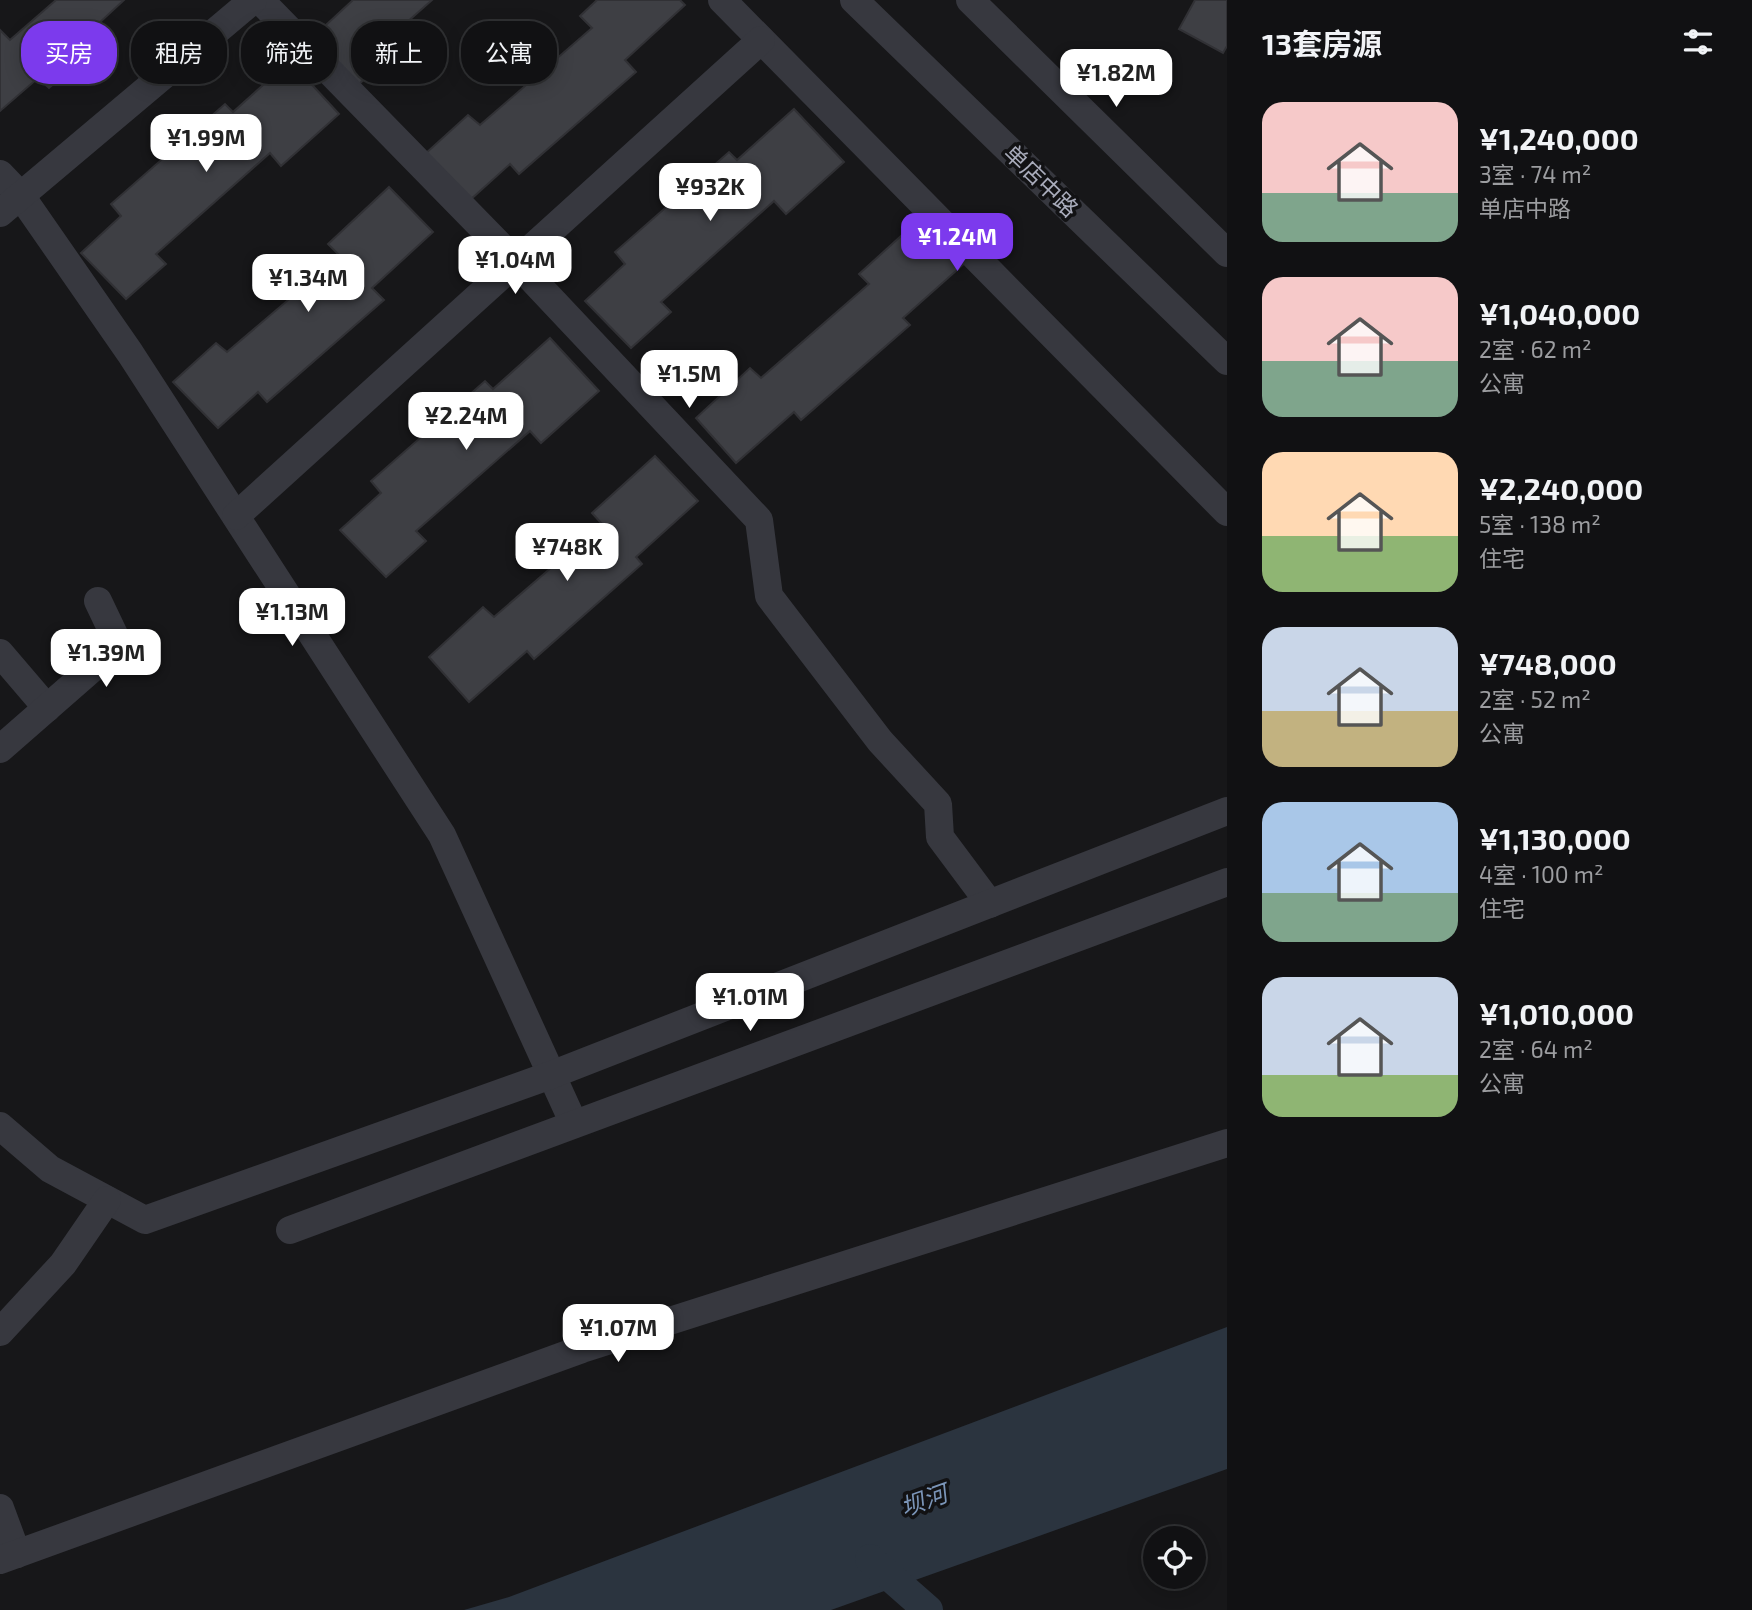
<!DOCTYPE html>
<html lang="zh">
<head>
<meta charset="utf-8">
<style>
  :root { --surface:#111113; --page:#1e1f21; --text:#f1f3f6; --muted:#9c9da0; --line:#303133; --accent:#7c3aed }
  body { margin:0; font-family:"Exo 2","Noto Sans SC",sans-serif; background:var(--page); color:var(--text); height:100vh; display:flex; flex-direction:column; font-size:26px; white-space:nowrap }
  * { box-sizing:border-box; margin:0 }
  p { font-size:23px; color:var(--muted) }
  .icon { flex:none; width:38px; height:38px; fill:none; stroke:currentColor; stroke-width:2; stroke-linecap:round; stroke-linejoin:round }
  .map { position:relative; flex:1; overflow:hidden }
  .sheet { display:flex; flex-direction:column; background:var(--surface); width:525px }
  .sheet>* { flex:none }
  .guide { position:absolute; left:21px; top:21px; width:665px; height:63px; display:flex; gap:14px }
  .controls { position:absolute; left:1143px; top:1526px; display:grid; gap:14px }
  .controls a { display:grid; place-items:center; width:63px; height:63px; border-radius:50%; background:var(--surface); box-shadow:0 4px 18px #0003,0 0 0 2px var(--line); font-size:35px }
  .price { position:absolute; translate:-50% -60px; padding:0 16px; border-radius:14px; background:#fff; color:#222; font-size:23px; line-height:46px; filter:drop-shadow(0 2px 4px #0008) }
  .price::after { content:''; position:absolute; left:50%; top:42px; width:21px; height:16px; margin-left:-10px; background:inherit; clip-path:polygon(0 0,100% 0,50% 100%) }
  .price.on { background:var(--accent); color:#fff }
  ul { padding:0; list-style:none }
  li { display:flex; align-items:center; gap:21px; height:175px; padding:0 35px }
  li span { display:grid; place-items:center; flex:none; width:196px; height:140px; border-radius:21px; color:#555 }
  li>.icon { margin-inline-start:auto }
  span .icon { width:84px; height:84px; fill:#fffc; stroke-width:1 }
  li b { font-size:30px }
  h2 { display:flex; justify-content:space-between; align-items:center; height:84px; padding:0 35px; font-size:30px }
  .chip { padding:0 24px; border-radius:28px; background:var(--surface); box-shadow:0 4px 18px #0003,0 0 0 2px var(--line); font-size:24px; line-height:63px }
  .chip.on { background:var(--accent); color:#fff }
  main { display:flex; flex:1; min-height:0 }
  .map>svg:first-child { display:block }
  .water { fill:#2b343f }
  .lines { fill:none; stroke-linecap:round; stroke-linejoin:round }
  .canal { stroke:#2b343f; stroke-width:30 }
  .building { fill:#3e3f44; stroke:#313135; stroke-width:2 }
  .minor { stroke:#37383f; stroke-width:28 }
  .labels { text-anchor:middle; stroke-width:7; stroke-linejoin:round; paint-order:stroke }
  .street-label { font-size:23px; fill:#a8abba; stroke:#121214 }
  .water-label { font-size:24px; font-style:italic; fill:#7b95b8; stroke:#121214 }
</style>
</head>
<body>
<main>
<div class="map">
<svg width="1227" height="1610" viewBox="0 0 1227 1610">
  <rect width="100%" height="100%" fill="#171719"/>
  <polygon class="water" points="1227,1327 1227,1469 831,1610 464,1610 509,1597"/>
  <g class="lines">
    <polyline class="canal" points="870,1559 928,1610"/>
  </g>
  <g class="building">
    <polygon points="56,0 124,0 98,24 109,36 49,88 38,78 0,111 0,30 10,40"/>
    <polygon points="353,0 432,0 389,38 399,48 359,84 313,37"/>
    <polygon points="597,0 680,0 685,5 625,60 636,72 519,174 510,164 470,200 425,154 468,115 480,125 592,28 580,16"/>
    <polygon points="1195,0 1227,0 1227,46 1223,53 1179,29"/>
    <polygon points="290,61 339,114 281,166 270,153 156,254 166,264 126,299 81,253 121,216 111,204 225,104 233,112"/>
    <polygon points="794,109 844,162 786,214 774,201 661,302 671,312 631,348 585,301 625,264 615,252 729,152 737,160"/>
    <polygon points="389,187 433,232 372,288 384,300 267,402 258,392 218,428 173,382 216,343 227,352 340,256 328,244"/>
    <polygon points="922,217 966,262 903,318 910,325 801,420 794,412 736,463 696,418 750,368 761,378 869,284 859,274"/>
    <polygon points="550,338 599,391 541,443 530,431 416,531 426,541 386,577 340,530 381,493 371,481 485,381 493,389"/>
    <polygon points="655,456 698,501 636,557 642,564 534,659 527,651 469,702 429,657 483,607 494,617 602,524 592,513"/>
  </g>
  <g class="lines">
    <g class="minor">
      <polyline points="260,0 516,262 759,520 769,596 880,741 938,804 940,837 990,904"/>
      <polyline points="722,0 1227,512"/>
      <polyline points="854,0 1227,361"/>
      <polyline points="970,0 1227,253"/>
      <polyline points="0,174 21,196 130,353 442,835 574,1124"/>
      <polyline points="0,213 253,0"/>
      <polyline points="236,516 761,40"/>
      <polyline points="0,653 47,708"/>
      <polyline points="0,749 119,645 98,601"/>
      <polyline points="0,1126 50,1169 145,1220 551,1075 1227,811"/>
      <polyline points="290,1230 1227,882"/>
      <polyline points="0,1332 63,1264 107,1200"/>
      <polyline points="0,1508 17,1554"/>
      <polyline points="0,1560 582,1349 1227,1143"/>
    </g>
  </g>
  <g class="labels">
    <g class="street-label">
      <text transform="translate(1041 181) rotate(44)" y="8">单店中路</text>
    </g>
    <g class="water-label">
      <text transform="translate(924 1501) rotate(-20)" y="8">坝河</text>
    </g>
  </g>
</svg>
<div class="controls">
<a><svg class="icon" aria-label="locate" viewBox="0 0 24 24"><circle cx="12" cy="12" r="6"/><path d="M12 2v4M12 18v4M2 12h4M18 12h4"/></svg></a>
</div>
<b class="price" style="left:1116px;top:109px">¥1.82M</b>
<b class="price" style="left:206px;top:174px">¥1.99M</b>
<b class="price" style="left:710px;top:223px">¥932K</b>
<b class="price on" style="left:957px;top:273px">¥1.24M</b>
<b class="price" style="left:515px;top:296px">¥1.04M</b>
<b class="price" style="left:308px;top:314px">¥1.34M</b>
<b class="price" style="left:689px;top:410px">¥1.5M</b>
<b class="price" style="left:466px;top:452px">¥2.24M</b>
<b class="price" style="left:567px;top:583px">¥748K</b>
<b class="price" style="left:292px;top:648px">¥1.13M</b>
<b class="price" style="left:106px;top:689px">¥1.39M</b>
<b class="price" style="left:750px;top:1033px">¥1.01M</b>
<b class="price" style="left:618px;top:1364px">¥1.07M</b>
<div class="guide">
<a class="chip on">买房</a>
<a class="chip">租房</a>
<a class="chip">筛选</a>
<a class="chip">新上</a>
<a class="chip">公寓</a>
</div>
</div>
<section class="sheet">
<h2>13套房源<svg class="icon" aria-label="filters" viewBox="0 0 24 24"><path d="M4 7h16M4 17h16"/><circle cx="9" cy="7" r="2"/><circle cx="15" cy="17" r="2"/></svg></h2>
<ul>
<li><span style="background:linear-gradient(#f6c9c9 65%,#7fa58c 0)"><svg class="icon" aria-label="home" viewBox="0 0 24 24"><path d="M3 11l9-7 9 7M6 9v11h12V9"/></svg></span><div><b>¥1,240,000</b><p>3室 · 74 m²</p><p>单店中路</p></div></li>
<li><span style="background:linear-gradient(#f6c9c9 60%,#7fa58c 0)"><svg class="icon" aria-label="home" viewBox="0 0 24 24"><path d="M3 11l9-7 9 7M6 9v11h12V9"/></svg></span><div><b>¥1,040,000</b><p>2室 · 62 m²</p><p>公寓</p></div></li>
<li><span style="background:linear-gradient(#ffd9b3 60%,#8fb573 0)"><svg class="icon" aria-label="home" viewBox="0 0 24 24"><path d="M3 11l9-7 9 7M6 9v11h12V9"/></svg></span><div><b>¥2,240,000</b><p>5室 · 138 m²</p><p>住宅</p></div></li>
<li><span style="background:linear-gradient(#c9d6e8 60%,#c2b280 0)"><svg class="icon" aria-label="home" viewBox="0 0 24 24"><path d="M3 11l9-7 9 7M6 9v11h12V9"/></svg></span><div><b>¥748,000</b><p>2室 · 52 m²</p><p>公寓</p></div></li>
<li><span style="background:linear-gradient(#a9c7e8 65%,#7fa58c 0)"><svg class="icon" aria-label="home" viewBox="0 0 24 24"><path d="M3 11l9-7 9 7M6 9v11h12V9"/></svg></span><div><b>¥1,130,000</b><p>4室 · 100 m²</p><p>住宅</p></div></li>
<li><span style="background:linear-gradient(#c9d6e8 70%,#8fb573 0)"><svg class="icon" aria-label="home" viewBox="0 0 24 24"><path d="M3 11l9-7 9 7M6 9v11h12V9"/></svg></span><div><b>¥1,010,000</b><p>2室 · 64 m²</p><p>公寓</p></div></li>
</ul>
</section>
</main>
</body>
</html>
